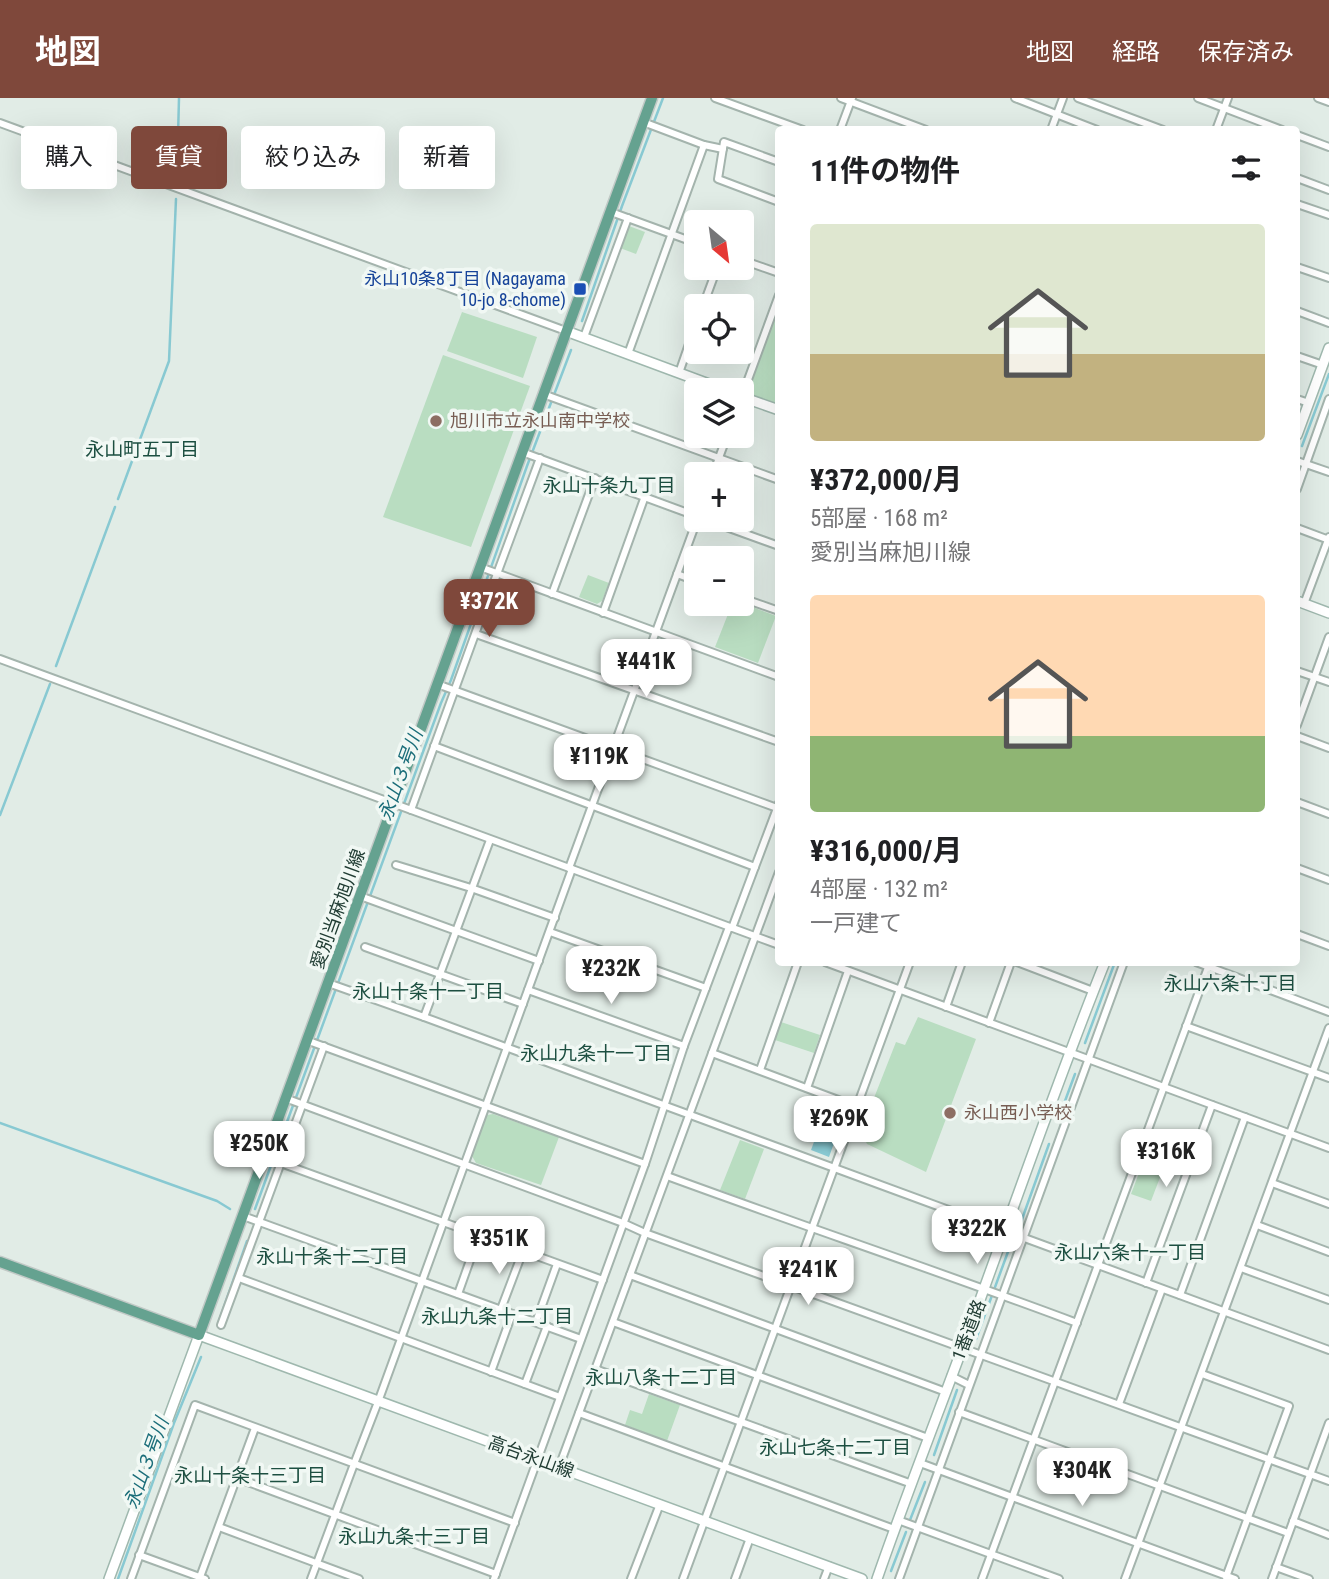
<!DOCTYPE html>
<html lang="ja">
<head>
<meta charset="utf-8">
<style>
  :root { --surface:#fff; --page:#f6f6f6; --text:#202124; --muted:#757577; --accent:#7f483b }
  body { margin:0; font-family:"Roboto Condensed","Noto Sans JP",sans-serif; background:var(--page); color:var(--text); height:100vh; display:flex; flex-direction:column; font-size:26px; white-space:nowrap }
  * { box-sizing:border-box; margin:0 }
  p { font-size:23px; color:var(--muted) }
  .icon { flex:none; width:38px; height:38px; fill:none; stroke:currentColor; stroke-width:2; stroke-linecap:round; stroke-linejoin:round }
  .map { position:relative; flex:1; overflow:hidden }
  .side { position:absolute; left:775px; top:28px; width:525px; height:840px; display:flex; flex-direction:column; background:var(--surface); border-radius:7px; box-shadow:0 7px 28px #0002 }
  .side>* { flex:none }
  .banner { position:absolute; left:21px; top:28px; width:649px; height:63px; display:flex; gap:14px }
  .needle { width:46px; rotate:151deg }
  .tools { position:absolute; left:684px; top:112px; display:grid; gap:14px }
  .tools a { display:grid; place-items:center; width:70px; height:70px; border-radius:7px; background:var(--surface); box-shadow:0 7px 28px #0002; font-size:35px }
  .price { position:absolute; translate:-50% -60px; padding:0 16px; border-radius:14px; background:#fff; color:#222; font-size:23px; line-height:46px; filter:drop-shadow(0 2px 4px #0008) }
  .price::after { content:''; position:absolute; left:50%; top:42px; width:21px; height:16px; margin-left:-10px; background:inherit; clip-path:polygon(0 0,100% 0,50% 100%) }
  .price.active { background:var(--accent); color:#fff }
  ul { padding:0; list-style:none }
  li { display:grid; align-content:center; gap:14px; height:371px; padding:0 35px }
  li span { display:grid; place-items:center; height:217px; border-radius:7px; color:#555 }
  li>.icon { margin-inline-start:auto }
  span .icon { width:126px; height:126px; fill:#fffc; stroke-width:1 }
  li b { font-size:30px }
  h2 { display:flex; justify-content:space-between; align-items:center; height:84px; padding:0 35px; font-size:30px }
  .pill { padding:0 24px; border-radius:7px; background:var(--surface); box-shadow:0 7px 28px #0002; font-size:24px; line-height:63px }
  .pill.active { background:var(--accent); color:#fff }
  header { display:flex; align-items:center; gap:42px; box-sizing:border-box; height:98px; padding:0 35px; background:var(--accent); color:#fff }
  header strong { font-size:33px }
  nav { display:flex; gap:38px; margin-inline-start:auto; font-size:24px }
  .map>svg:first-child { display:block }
  .green { fill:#b9ddc1 }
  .water { fill:#88c9d2 }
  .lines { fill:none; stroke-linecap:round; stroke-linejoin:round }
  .stream { stroke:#88c9d2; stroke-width:2.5 }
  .street-casing { stroke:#a4b4ad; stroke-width:10 }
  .secondary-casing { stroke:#9fb8ae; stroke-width:12 }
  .primary-casing { stroke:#c1c9c6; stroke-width:13 }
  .street { stroke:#fff; stroke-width:6 }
  .secondary { stroke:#fff; stroke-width:9 }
  .primary { stroke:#65a290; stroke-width:10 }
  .transit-dot { fill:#1a4fb4; stroke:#f1f8f4; stroke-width:2.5 }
  .education-dot { fill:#8d6e63; stroke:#f1f8f4; stroke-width:2.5 }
  .labels { text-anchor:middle; stroke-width:7; stroke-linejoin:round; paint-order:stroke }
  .transit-label { font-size:18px; fill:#164399; stroke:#f1f8f4; text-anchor:end }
  .education-label { font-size:18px; fill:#785e54; stroke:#f1f8f4; text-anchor:start }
  .street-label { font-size:18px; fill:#213d34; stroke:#f1f8f4 }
  .neighbourhood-label { font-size:19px; fill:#1d4f41; stroke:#f1f8f4 }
  .water-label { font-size:19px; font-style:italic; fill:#1a6d79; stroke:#f1f8f4 }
</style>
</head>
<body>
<header>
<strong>地図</strong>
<nav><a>地図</a><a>経路</a><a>保存済み</a></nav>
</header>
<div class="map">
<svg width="1329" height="1481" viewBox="0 0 1329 1481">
  <rect width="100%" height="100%" fill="#e1ece6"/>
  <g class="green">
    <polygon points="629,128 645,134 636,156 620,150"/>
    <polygon points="779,197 779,312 742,298"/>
    <polygon points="462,214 537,239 523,280 447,253"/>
    <polygon points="443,257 530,288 471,449 383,419"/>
    <polygon points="588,477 609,485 602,503 597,506 579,499"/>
    <polygon points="742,505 776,518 758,565 715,549 732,506"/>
    <polygon points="918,919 976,941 926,1074 867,1046 861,1033 896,944 905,947"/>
    <polygon points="781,924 820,937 814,955 775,942"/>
    <polygon points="493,1016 559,1039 541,1087 476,1065 472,1058 487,1017"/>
    <polygon points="740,1042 764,1051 745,1101 720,1092"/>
    <polygon points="1144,1062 1164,1069 1151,1103 1131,1096"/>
    <polygon points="649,1296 680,1307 667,1343 625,1327 630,1312 642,1316"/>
  </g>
  <polygon class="water" points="825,1014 843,1020 829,1059 811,1052"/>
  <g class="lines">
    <g class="stream">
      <polyline points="177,78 179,0"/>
      <polyline points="582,223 622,108 663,0"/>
      <polyline points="1302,348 1329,276"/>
      <polyline points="118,401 169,263 176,101"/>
      <polyline points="56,568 115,409"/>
      <polyline points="0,717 50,586"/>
      <polyline points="1085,945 1115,864"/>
      <polyline points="1065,1003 1075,976"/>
      <polyline points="0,1025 217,1103 230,1111"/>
      <polyline points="255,1111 441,605 451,582 527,368 571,252"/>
      <polyline points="1021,1124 1049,1046"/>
      <polyline points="219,1223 247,1143"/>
      <polyline points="976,1241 1009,1151"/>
      <polyline points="934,1357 957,1292"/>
      <polyline points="910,1422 925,1384"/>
      <polyline points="891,1473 906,1434"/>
      <polyline points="118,1481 174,1325 201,1259"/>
    </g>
    <defs>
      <g id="street">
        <polyline points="715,0 803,32"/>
        <polyline points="841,0 926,32"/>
        <polyline points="1015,0 1097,32"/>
        <polyline points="1078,0 1163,32"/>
        <polyline points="1198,0 1282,32"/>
        <polyline points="1318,0 1329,4"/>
        <polyline points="0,25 566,233"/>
        <polyline points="840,32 852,0"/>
        <polyline points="1051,32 1063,0"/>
        <polyline points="1216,32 1228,0"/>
        <polyline points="1297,37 1329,49"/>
        <polyline points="704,47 723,51"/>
        <polyline points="779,64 724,44 718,81 779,104"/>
        <polyline points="1297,80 1329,92"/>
        <polyline points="1297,106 1329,117"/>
        <polyline points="611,114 696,145"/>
        <polyline points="742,162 779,175"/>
        <polyline points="1297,169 1329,180"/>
        <polyline points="703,208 717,170"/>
        <polyline points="1297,213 1329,225"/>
        <polyline points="584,239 628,120"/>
        <polyline points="628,256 704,47 643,24"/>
        <polyline points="1297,258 1323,267"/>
        <polyline points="679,275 696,226"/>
        <polyline points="543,296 779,382"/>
        <polyline points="742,298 779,197"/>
        <polyline points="1297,301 1309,305"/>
        <polyline points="522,354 696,418"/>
        <polyline points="1297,363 1329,374"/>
        <polyline points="713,376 727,338"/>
        <polyline points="1297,391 1329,301"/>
        <polyline points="707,422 779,448"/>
        <polyline points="1297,430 1329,442"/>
        <polyline points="480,469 779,579"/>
        <polyline points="677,476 696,483"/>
        <polyline points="552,496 595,380"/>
        <polyline points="742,500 779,513"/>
        <polyline points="1304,506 1329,439"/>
        <polyline points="603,515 645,398"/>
        <polyline points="476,536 779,644"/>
        <polyline points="0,561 779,847"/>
        <polyline points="1297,573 1329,584"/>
        <polyline points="437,586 777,710"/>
        <polyline points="1297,627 1329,539"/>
        <polyline points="1297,638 1329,650"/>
        <polyline points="434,648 755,769"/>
        <polyline points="1297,704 1329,716"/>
        <path d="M411,712c43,-118 85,-235 129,-352"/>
        <polyline points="396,767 471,790 555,820"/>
        <polyline points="569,770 697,422"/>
        <polyline points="1297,770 1329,782"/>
        <polyline points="360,798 539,863"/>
        <polyline points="732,830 779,705"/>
        <polyline points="550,834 706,890"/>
        <polyline points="1297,836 1329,848"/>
        <polyline points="365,849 523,906"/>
        <polyline points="825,864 1329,1050"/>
        <polyline points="1017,864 1093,893"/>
        <polyline points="1196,864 1329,914"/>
        <polyline points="328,885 424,919 1329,1252"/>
        <polyline points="528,892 684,948"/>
        <polyline points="946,909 962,864"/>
        <polyline points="424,919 490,742"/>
        <polyline points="989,925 1011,864"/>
        <polyline points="1186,928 1329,980"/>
        <polyline points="306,942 645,1066"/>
        <polyline points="712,955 857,1009"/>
        <polyline points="760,972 798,864"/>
        <polyline points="807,990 848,873"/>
        <polyline points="285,1000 623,1125 645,1135 1329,1383"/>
        <polyline points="264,1059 603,1182"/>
        <path d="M667,1078c136,50 274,96 410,147"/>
        <polyline points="1272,1085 1329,1106"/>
        <polyline points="243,1118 581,1241"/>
        <polyline points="1257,1127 1329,1154"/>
        <polyline points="1241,1170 1329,1202"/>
        <polyline points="630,1177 946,1294"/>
        <polyline points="239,1180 560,1299"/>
        <polyline points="1146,1185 1212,1007"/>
        <polyline points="458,1196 479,1137"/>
        <polyline points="1180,1197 1245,1019"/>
        <polyline points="501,1211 523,1153"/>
        <polyline points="536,1224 557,1166"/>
        <polyline points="613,1224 928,1340"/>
        <polyline points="221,1227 324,948"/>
        <polyline points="595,1271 912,1386"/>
        <polyline points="491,1274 512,1216"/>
        <polyline points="1202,1276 1289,1308 1226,1479"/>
        <polyline points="951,1278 969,1287"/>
        <polyline points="525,1286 547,1228"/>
        <polyline points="1119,1306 1162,1191"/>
        <polyline points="959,1314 1288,1435"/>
        <polyline points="579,1315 894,1431"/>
        <polyline points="920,1365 1235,1481"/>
        <polyline points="559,1369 779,774"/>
        <polyline points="237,1380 496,1476"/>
        <polyline points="898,1422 1059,1481"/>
        <polyline points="1293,1423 1329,1437"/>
        <polyline points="219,1429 359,1481"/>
        <polyline points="139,1457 205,1481"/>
        <polyline points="1276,1469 1309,1481"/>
        <polyline points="200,1479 255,1330"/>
        <polyline points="131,1481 195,1307 515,1425"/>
        <polyline points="311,1481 354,1366 378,1304 572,771"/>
        <polyline points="494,1481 645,1066 684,948 729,829"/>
        <polyline points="631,1481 660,1406"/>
        <polyline points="683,1481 910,864"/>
        <polyline points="735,1481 750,1440"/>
        <polyline points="824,1481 829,1468"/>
        <polyline points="899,1481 1124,864"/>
        <polyline points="982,1481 1210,864"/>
        <polyline points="1125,1481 1329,930"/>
        <polyline points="1272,1481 1329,1325"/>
      </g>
      <g id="secondary">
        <polyline points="566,233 725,292"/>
        <polyline points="742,299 779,312"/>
        <polyline points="1297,337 1329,250"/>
        <polyline points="1297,503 1329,515"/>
        <polyline points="109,1481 199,1237 862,1481"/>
        <path d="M877,1481c34,-98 73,-195 108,-293 39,-108 77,-217 120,-324"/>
      </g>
      <polyline id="primary" points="0,1164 199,1237 652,0"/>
    </defs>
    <use href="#street" class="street-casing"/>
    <use href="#secondary" class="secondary-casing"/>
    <use href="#primary" class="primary-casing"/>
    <use href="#street" class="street"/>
    <use href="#secondary" class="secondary"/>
    <use href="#primary" class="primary"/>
  </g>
  <rect class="transit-dot" x="573" y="184" width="14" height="14" rx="3.5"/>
  <g class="education-dot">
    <circle cx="436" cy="323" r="7"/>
    <circle cx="950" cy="1015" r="7"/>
  </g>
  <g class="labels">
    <g class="transit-label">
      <text x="566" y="187">永山10条8丁目 (Nagayama<tspan x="566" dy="21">10-jo 8-chome)</tspan></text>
    </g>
    <g class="education-label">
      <text x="450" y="329">旭川市立永山南中学校</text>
      <text x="964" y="1021">永山西小学校</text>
    </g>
    <g class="street-label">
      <text transform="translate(338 811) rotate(-70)" y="6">愛別当麻旭川線</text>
      <text transform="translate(969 1232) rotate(-69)" y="6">1番道路</text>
      <text transform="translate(531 1359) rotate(20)" y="6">高台永山線</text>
    </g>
    <g class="neighbourhood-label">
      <text x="142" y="358">永山町五丁目</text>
      <text x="609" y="394">永山十条九丁目</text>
      <text x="1230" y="892">永山六条十丁目</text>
      <text x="428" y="900">永山十条十一丁目</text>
      <text x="596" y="962">永山九条十一丁目</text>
      <text x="1130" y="1161">永山六条十一丁目</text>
      <text x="332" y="1165">永山十条十二丁目</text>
      <text x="497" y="1225">永山九条十二丁目</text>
      <text x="661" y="1286">永山八条十二丁目</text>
      <text x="835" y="1356">永山七条十二丁目</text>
      <text x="250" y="1384">永山十条十三丁目</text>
      <text x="414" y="1445">永山九条十三丁目</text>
    </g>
    <g class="water-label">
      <text transform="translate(400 677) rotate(-70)" y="7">永山３号川</text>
      <text transform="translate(146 1365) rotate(-70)" y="7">永山３号川</text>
    </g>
  </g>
</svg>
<div class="tools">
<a><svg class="needle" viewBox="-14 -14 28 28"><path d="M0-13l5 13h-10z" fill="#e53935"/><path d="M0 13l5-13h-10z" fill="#757577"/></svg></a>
<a><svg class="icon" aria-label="locate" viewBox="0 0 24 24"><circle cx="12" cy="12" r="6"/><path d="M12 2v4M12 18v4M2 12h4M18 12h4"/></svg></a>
<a><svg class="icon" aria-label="layers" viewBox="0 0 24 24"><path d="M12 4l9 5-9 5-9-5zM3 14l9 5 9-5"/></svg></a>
<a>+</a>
<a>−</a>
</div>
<b class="price active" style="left:489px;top:541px">¥372K</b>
<b class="price" style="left:646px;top:601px">¥441K</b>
<b class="price" style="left:599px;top:696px">¥119K</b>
<b class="price" style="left:611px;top:908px">¥232K</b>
<b class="price" style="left:839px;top:1058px">¥269K</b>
<b class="price" style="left:259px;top:1083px">¥250K</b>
<b class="price" style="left:1166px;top:1091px">¥316K</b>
<b class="price" style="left:977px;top:1168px">¥322K</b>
<b class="price" style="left:499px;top:1178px">¥351K</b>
<b class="price" style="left:808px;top:1209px">¥241K</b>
<b class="price" style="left:1082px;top:1410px">¥304K</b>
<div class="banner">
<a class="pill">購入</a>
<a class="pill active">賃貸</a>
<a class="pill">絞り込み</a>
<a class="pill">新着</a>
</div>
<section class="side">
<h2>11件の物件<svg class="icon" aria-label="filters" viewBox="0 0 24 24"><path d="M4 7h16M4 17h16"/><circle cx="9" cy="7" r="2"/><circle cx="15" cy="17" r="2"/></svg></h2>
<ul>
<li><span style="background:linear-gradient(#dfe7d0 60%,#c2b280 0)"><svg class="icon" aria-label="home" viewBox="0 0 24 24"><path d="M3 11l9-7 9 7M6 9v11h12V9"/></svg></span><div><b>¥372,000/月</b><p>5部屋 · 168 m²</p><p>愛別当麻旭川線</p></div></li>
<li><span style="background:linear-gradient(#ffd9b3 65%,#8fb573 0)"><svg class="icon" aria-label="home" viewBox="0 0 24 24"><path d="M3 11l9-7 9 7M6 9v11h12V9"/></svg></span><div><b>¥316,000/月</b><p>4部屋 · 132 m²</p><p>一戸建て</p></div></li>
</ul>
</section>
</div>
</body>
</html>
